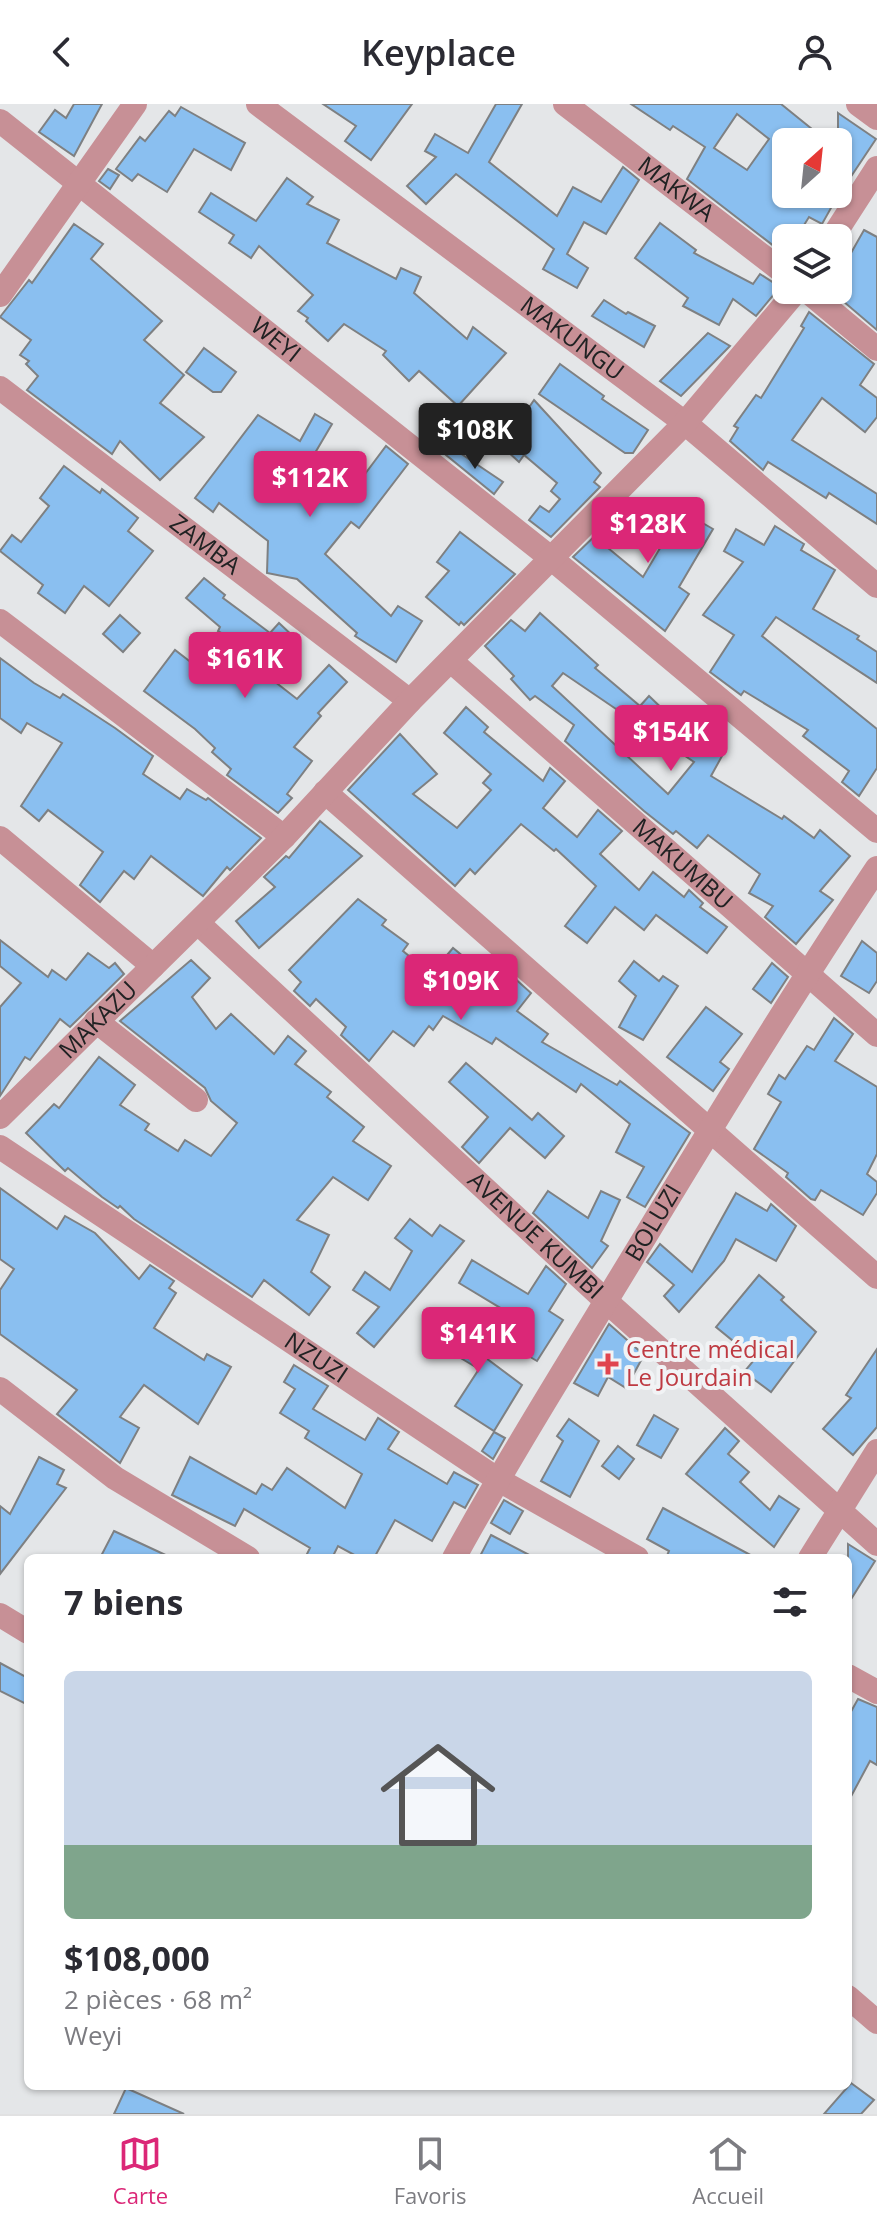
<!DOCTYPE html>
<html lang="fr">
<head>
<meta charset="utf-8">
<style>
  :root { --surface:#fff; --page:#f2f2f3; --text:#2b2b33; --muted:#7c7c81; --line:#e1e1e2; --accent:#db2777 }
  body { margin:0; font-family:"Open Sans",sans-serif; background:var(--page); color:var(--text); height:100vh; display:flex; flex-direction:column; font-size:30px; white-space:nowrap }
  * { box-sizing:border-box; margin:0 }
  p { font-size:26px; color:var(--muted) }
  .icon { flex:none; width:44px; height:44px; fill:none; stroke:currentColor; stroke-width:2; stroke-linecap:round; stroke-linejoin:round }
  .map { position:relative; flex:1; overflow:hidden }
  .panel { position:absolute; left:24px; top:1450px; width:828px; height:536px; display:flex; flex-direction:column; background:var(--surface); border-radius:12px; box-shadow:0 2px 6px #0004 }
  .panel>* { flex:none }
  .needle { width:52px; rotate:27deg }
  .fabs { position:absolute; left:772px; top:24px; display:grid; gap:16px }
  .fabs a { display:grid; place-items:center; width:80px; height:80px; border-radius:12px; background:var(--surface); box-shadow:0 2px 6px #0004; font-size:40px }
  .price { position:absolute; translate:-50% -68px; padding:0 18px; border-radius:8px; background:var(--accent); color:#fff; font-size:26px; line-height:52px; filter:drop-shadow(0 2px 4px #0008) }
  .price::after { content:''; position:absolute; left:50%; top:48px; width:24px; height:18px; margin-left:-12px; background:inherit; clip-path:polygon(0 0,100% 0,50% 100%) }
  .price.active { background:#222; color:#fff }
  ul { padding:0; list-style:none }
  li { display:grid; align-content:center; gap:16px; height:424px; padding:0 40px }
  li span { display:grid; place-items:center; height:248px; border-radius:12px; color:#555 }
  li>.icon { margin-inline-start:auto }
  span .icon { width:144px; height:144px; fill:#fffc; stroke-width:1 }
  li b { font-size:34px }
  h2 { display:flex; justify-content:space-between; align-items:center; height:96px; padding:0 40px; font-size:34px }
  header { display:flex; justify-content:space-between; align-items:center; height:104px; padding:0 40px; background:var(--surface); font-size:36px; font-weight:600 }
  .menu { display:flex; justify-content:space-around; align-items:center; height:112px; border-top:2px solid var(--line); background:var(--surface); font-size:22px; color:var(--muted) }
  .menu a { display:grid; justify-items:center; gap:4px }
  .menu .active { color:var(--accent) }
  .map>svg:first-child { display:block }
  .building { fill:#8abff0; stroke:#7e8082; stroke-width:2; fill-rule:evenodd }
  .lines { fill:none; stroke-linecap:round; stroke-linejoin:round }
  .street { stroke:#c79096; stroke-width:24 }
  .health-dot { fill:#e0444e; stroke:#f1f3f5; stroke-width:3 }
  .labels { text-anchor:middle; stroke-width:8; stroke-linejoin:round; paint-order:stroke }
  .street-label { font-size:24px; fill:#212223; stroke:#f1f3f5 }
  .health-label { font-size:24px; fill:#be3a42; stroke:#f1f3f5; text-anchor:start }
</style>
</head>
<body>
<header><svg class="icon" aria-label="back" viewBox="0 0 24 24"><path d="M15 5l-7 7 7 7"/></svg>Keyplace<svg class="icon" aria-label="person" viewBox="0 0 24 24"><circle cx="12" cy="8" r="4"/><path d="M4 21q1-7 8-7t8 7"/></svg></header>
<div class="map">
<svg width="877" height="2010" viewBox="0 0 877 2010">
  <rect width="100%" height="100%" fill="#e4e6e8"/>
  <g class="building">
    <polygon points="74,0 102,0 74,52 39,28 55,6 66,14"/>
    <polygon points="323,0 412,0 371,56 345,37 356,22"/>
    <polygon points="496,0 522,0 489,58 557,112 573,83 601,98 623,63 639,76 606,130 584,118 567,150 588,164 577,184 543,165 554,145 456,70 426,100 407,82 436,53 425,47 435,30 468,49"/>
    <path d="M631,0h150l47,38h-42v35l-12,17h32l25,14 -9,16 -13,-7 -13,21h-10l-7,12 -92,-71 18,-32 -32,-21 -3,4zM737,10l32,25 -22,31 -33,-22z"/>
    <polygon points="181,3 245,39 231,66 194,45 167,88 138,70 132,77 116,65 140,33 145,37 169,7 175,12"/>
    <polygon points="838,9 876,35 838,92"/>
    <polygon points="108,65 119,71 110,85 99,77"/>
    <polygon points="287,74 313,93 307,100 339,116 327,139 396,175 401,164 421,173 414,189 467,235 473,223 506,249 458,302 419,267 409,277 383,251 386,247 344,220 328,237 306,217 308,214 298,207 313,191 259,142 251,154 229,139 234,131 199,108 211,89 256,117"/>
    <polygon points="660,119 696,146 694,149 753,180 760,170 780,183 756,212 733,195 719,221 683,202 688,194 635,154"/>
    <polygon points="74,120 103,140 91,155 162,217 144,236 184,271 160,299 204,333 160,376 120,337 112,350 27,286 38,272 26,260 29,257 20,251 31,236 0,213 29,176 32,179"/>
    <polygon points="864,126 877,133 877,226 830,186 838,186 838,172"/>
    <polygon points="604,196 626,210 628,208 655,222 644,243 592,212"/>
    <polygon points="809,208 874,260 860,281 877,294 877,313 865,328 822,294 792,336 877,390 877,420 829,389 826,394 768,358 763,366 730,337 738,324 734,322 756,291 761,294 804,224 801,222"/>
    <polygon points="708,229 730,242 681,292 660,277"/>
    <polygon points="204,244 236,268 221,288 213,288 186,268"/>
    <polygon points="560,260 604,292 602,295 648,326 633,349 625,349 539,290"/>
    <polygon points="534,296 601,369 594,378 600,383 551,433 529,416 540,402 549,408 560,395 551,387 557,379 524,351 519,358 484,326 500,304 519,318"/>
    <polygon points="315,310 332,320 315,349 359,378 386,342 408,360 359,424 351,418 325,450 391,512 398,502 422,517 396,558 355,532 357,529 297,475 267,469 268,437 219,399 213,408 195,394 258,311 300,337"/>
    <polygon points="451,343 503,378 494,390 446,351"/>
    <polygon points="64,362 100,389 102,385 138,414 128,427 153,447 109,502 84,482 65,509 38,489 43,481 0,447 12,431 21,438 49,402 40,394"/>
    <polygon points="629,399 642,413 608,444 643,473 682,407 713,425 679,483 689,490 665,527 573,453"/>
    <polygon points="775,422 804,440 801,446 835,466 813,505 859,532 857,535 877,548 877,579 776,513 762,532 877,625 877,664 859,692 842,678 849,667 803,632 808,626 744,587 741,591 710,568 734,531 703,511 743,458 724,447 736,425 764,441"/>
    <polygon points="460,428 515,470 464,521 461,518 459,521 426,493 449,467 437,458"/>
    <polygon points="204,474 225,491 223,494 270,529 279,519 296,535 265,570 297,595 329,561 347,578 318,609 321,612 294,643 312,657 287,690 292,694 278,709 227,671 231,665 212,648 215,644 195,625 144,587 175,546 197,563 225,531 218,527 220,523 186,494"/>
    <path d="M540,509l58,52 -3,3 45,38 9,-10 23,22 2,-4 29,19 -7,10 26,13 -11,20 71,43 2,-3 30,22 6,-8 30,26 -30,35 13,9 -37,44 -31,-27 8,-11 -24,-13 11,-19 -52,-39 -11,13 -21,-17 -3,3 -29,-23 -79,-70 9,-16 -39,-29 -5,4 -19,-21 3,-3 -29,-30 26,-26 14,11zM563,569l131,89 -26,32 -116,-108z"/>
    <polygon points="120,511 140,529 123,548 103,530"/>
    <polygon points="0,554 34,579 60,594 63,590 115,624 153,652 143,670 180,695 187,685 206,696 208,694 261,734 230,766 227,763 203,792 151,752 134,775 124,767 100,798 80,781 103,748 48,706 39,717 21,702 62,639 27,619 21,629 0,614"/>
    <polygon points="466,603 488,623 484,628 543,677 550,664 565,677 543,704 577,733 598,706 622,727 600,750 639,786 653,768 684,793 689,786 703,799 700,803 727,823 707,849 656,811 644,826 615,803 587,839 565,822 596,782 556,745 554,747 521,720 475,770 470,765 455,782 348,686 400,630 437,670 413,690 457,724 491,686 483,679 491,670 444,629"/>
    <polygon points="320,717 362,752 259,844 236,817 275,783 264,773 286,752 289,754"/>
    <polygon points="358,795 386,816 382,821 408,840 403,847 431,870 453,844 493,877 503,864 531,889 517,907 548,930 542,938 617,981 620,977 690,1029 645,1103 627,1093 644,1063 616,1048 630,1020 581,980 576,988 496,934 492,940 443,912 433,926 429,922 414,942 393,927 369,957 341,931 346,923 316,895 310,902 294,887 301,878 289,866"/>
    <polygon points="0,836 48,873 52,866 66,876 88,849 109,864 115,859 124,870 70,923 60,915 30,956 25,953 0,992 0,903 21,879 0,862"/>
    <polygon points="862,837 877,849 877,877 869,889 841,872"/>
    <polygon points="191,856 210,874 192,893 216,925 231,910 274,950 288,932 306,947 295,960 331,988 327,993 364,1023 353,1037 391,1062 368,1096 333,1073 297,1116 329,1131 311,1168 330,1183 309,1211 264,1176 252,1193 134,1115 120,1102 118,1104 102,1093 68,1064 65,1067 26,1029 54,1000 59,1004 99,953 135,981 120,1001 149,1020 145,1026 178,1047 185,1036 211,1052 237,1019 211,997 205,984 120,917"/>
    <polygon points="634,857 659,877 663,872 678,882 643,936 619,923 636,892 619,877"/>
    <polygon points="772,859 788,873 771,899 753,885"/>
    <polygon points="706,903 742,930 720,958 729,965 713,987 667,953"/>
    <polygon points="834,914 853,930 835,957 877,983 877,1050 867,1070 877,1078 877,1089 863,1111 821,1086 815,1096 811,1095 786,1073 788,1069 754,1045 781,998 768,990 779,971 785,975 807,942 814,946"/>
    <polygon points="466,959 532,1016 538,1009 564,1032 545,1054 510,1024 479,1059 462,1043 488,1013 449,978"/>
    <polygon points="0,1084 57,1125 65,1112 95,1129 139,1175 150,1161 174,1177 169,1184 176,1189 154,1224 204,1256 207,1250 231,1263 198,1320 144,1281 120,1313 139,1324 120,1359 57,1310 77,1286 0,1230 0,1186 14,1165 0,1155"/>
    <polygon points="548,1087 588,1114 601,1087 620,1096 601,1137 608,1142 592,1164 533,1109"/>
    <polygon points="736,1089 767,1107 771,1100 796,1122 776,1157 736,1135 724,1157 679,1208 664,1192 674,1181 647,1158 660,1140 692,1168"/>
    <polygon points="410,1115 432,1132 440,1121 464,1137 374,1243 357,1229 379,1203 353,1186 365,1168 390,1186 412,1147 395,1134"/>
    <polygon points="472,1156 528,1190 546,1162 566,1180 549,1207 563,1216 537,1257 498,1234 512,1211 459,1179"/>
    <polygon points="759,1171 784,1193 781,1196 816,1228 771,1288 744,1268 755,1255 716,1223"/>
    <polygon points="439,1212 493,1244 486,1254 522,1281 494,1327 455,1302 479,1265 427,1234"/>
    <polygon points="609,1220 644,1251 626,1284 608,1273 598,1292 574,1279"/>
    <polygon points="877,1245 877,1323 853,1351 823,1325 851,1294 846,1291"/>
    <polygon points="294,1261 328,1282 313,1305 365,1336 378,1314 399,1328 388,1345 447,1380 454,1368 478,1381 465,1404 454,1398 432,1437 395,1416 374,1454 360,1454 338,1442 332,1454 305,1454 310,1444 244,1405 235,1422 172,1391 190,1353 256,1390 262,1380 272,1386 287,1364 345,1404 362,1370 305,1334 309,1327 280,1309 295,1285 284,1278"/>
    <polygon points="654,1311 678,1325 661,1354 637,1341"/>
    <polygon points="569,1315 599,1337 570,1393 541,1377 563,1337 557,1332"/>
    <polygon points="725,1324 739,1337 728,1350 749,1368 740,1378 770,1406 779,1392 799,1405 774,1443 686,1370"/>
    <polygon points="494,1328 505,1334 493,1355 482,1347"/>
    <polygon points="618,1342 634,1355 619,1375 602,1362"/>
    <polygon points="39,1353 64,1366 57,1380 66,1384 0,1470 0,1402 10,1410"/>
    <polygon points="504,1396 523,1407 510,1430 491,1419"/>
    <polygon points="663,1404 756,1454 666,1454 669,1447 647,1435"/>
    <polygon points="114,1427 172,1454 100,1454"/>
    <polygon points="491,1431 535,1454 479,1454"/>
    <polygon points="848,1440 875,1457 848,1500"/>
    <polygon points="0,1559 28,1574 28,1601 0,1587"/>
    <polygon points="858,1595 877,1603 877,1661 870,1657 848,1698 848,1613"/>
    <polygon points="851,1979 874,1996 861,2010 824,2010"/>
    <polygon points="126,1984 184,2010 114,2010"/>
  </g>
  <g class="lines">
    <g class="street">
      <path id="s1" d="M258,0l427,319 192,163"/>
      <path id="s2" d="M565,0l221,170"/>
      <polyline points="858,0 877,14"/>
      <path id="s3" d="M0,17l552,438 325,272"/>
      <polyline points="832,134 877,64"/>
      <polyline points="806,186 877,245"/>
      <polyline points="0,191 135,0"/>
      <path id="s4" d="M0,284l410,313"/>
      <polyline points="0,517 284,733"/>
      <path id="s5" d="M451,557l426,374"/>
      <polyline points="325,688 877,1173"/>
      <polyline points="0,734 153,862"/>
      <path id="s6" d="M198,819l408,378 271,243"/>
      <polyline points="96,917 196,996"/>
      <path id="s7" d="M0,1013l284,-280 126,-136 275,-278 112,-133"/>
      <path id="s8" d="M0,1043l497,332 140,79"/>
      <polyline points="0,1285 115,1374 248,1454"/>
      <path id="s9" d="M454,1454c55,-100 115,-196 174,-293 81,-134 162,-267 249,-397"/>
      <polyline points="810,1454 877,1347"/>
      <polyline points="0,1511 28,1528"/>
      <polyline points="848,1572 877,1588"/>
      <polyline points="848,1893 877,1918"/>
    </g>
  </g>
  <path class="health-dot" d="M604 1248h8v8h8v8h-8v8h-8v-8h-8v-8h8z"/>
  <g class="labels">
    <g class="street-label">
      <text dy="8" stroke="none"><textPath href="#s2" startOffset="140">MAKWA</textPath></text>
      <text dy="8" stroke="none"><textPath href="#s1" startOffset="392">MAKUNGU</textPath></text>
      <text dy="8" stroke="none"><textPath href="#s3" startOffset="352">WEYI</textPath></text>
      <text dy="8" stroke="none"><textPath href="#s4" startOffset="258">ZAMBA</textPath></text>
      <text dy="8" stroke="none"><textPath href="#s5" startOffset="308">MAKUMBU</textPath></text>
      <text dy="8" stroke="none"><textPath href="#s7" startOffset="138">MAKAZU</textPath></text>
      <text dy="8" stroke="none"><textPath href="#s9" startOffset="390">BOLUZI</textPath></text>
      <text dy="8" stroke="none"><textPath href="#s6" startOffset="460">AVENUE KUMBI</textPath></text>
      <text dy="8" stroke="none"><textPath href="#s8" startOffset="380">NZUZI</textPath></text>
    </g>
    <g class="health-label">
      <text x="626" y="1254">Centre médical<tspan x="626" dy="28">Le Jourdain</tspan></text>
    </g>
  </g>
</svg>
<div class="fabs">
<a><svg class="needle" viewBox="-14 -14 28 28"><path d="M0-13l5 13h-10z" fill="#e53935"/><path d="M0 13l5-13h-10z" fill="#7c7c81"/></svg></a>
<a><svg class="icon" aria-label="layers" viewBox="0 0 24 24"><path d="M12 4l9 5-9 5-9-5zM3 14l9 5 9-5"/></svg></a>
</div>
<b class="price active" style="left:475px;top:367px">$108K</b>
<b class="price" style="left:310px;top:415px">$112K</b>
<b class="price" style="left:648px;top:461px">$128K</b>
<b class="price" style="left:245px;top:596px">$161K</b>
<b class="price" style="left:671px;top:669px">$154K</b>
<b class="price" style="left:461px;top:918px">$109K</b>
<b class="price" style="left:478px;top:1271px">$141K</b>
<section class="panel">
<h2>7 biens<svg class="icon" aria-label="filters" viewBox="0 0 24 24"><path d="M4 7h16M4 17h16"/><circle cx="9" cy="7" r="2"/><circle cx="15" cy="17" r="2"/></svg></h2>
<ul>
<li><span style="background:linear-gradient(#c9d6e8 70%,#7fa58c 0)"><svg class="icon" aria-label="home" viewBox="0 0 24 24"><path d="M3 11l9-7 9 7M6 9v11h12V9"/></svg></span><div><b>$108,000</b><p>2 pièces · 68 m²</p><p>Weyi</p></div></li>
</ul>
</section>
</div>
<nav class="menu">
<a class="active"><svg class="icon" aria-label="map" viewBox="0 0 24 24"><path d="M3 6l6-2 6 2 6-2v14l-6 2-6-2-6 2zM9 4v14M15 6v14"/></svg>Carte</a>
<a><svg class="icon" aria-label="saved" viewBox="0 0 24 24"><path d="M7 4h10v16l-5-4-5 4z"/></svg>Favoris</a>
<a><svg class="icon" aria-label="home" viewBox="0 0 24 24"><path d="M3 11l9-7 9 7M6 9v11h12V9"/></svg>Accueil</a>
</nav>
</body>
</html>
